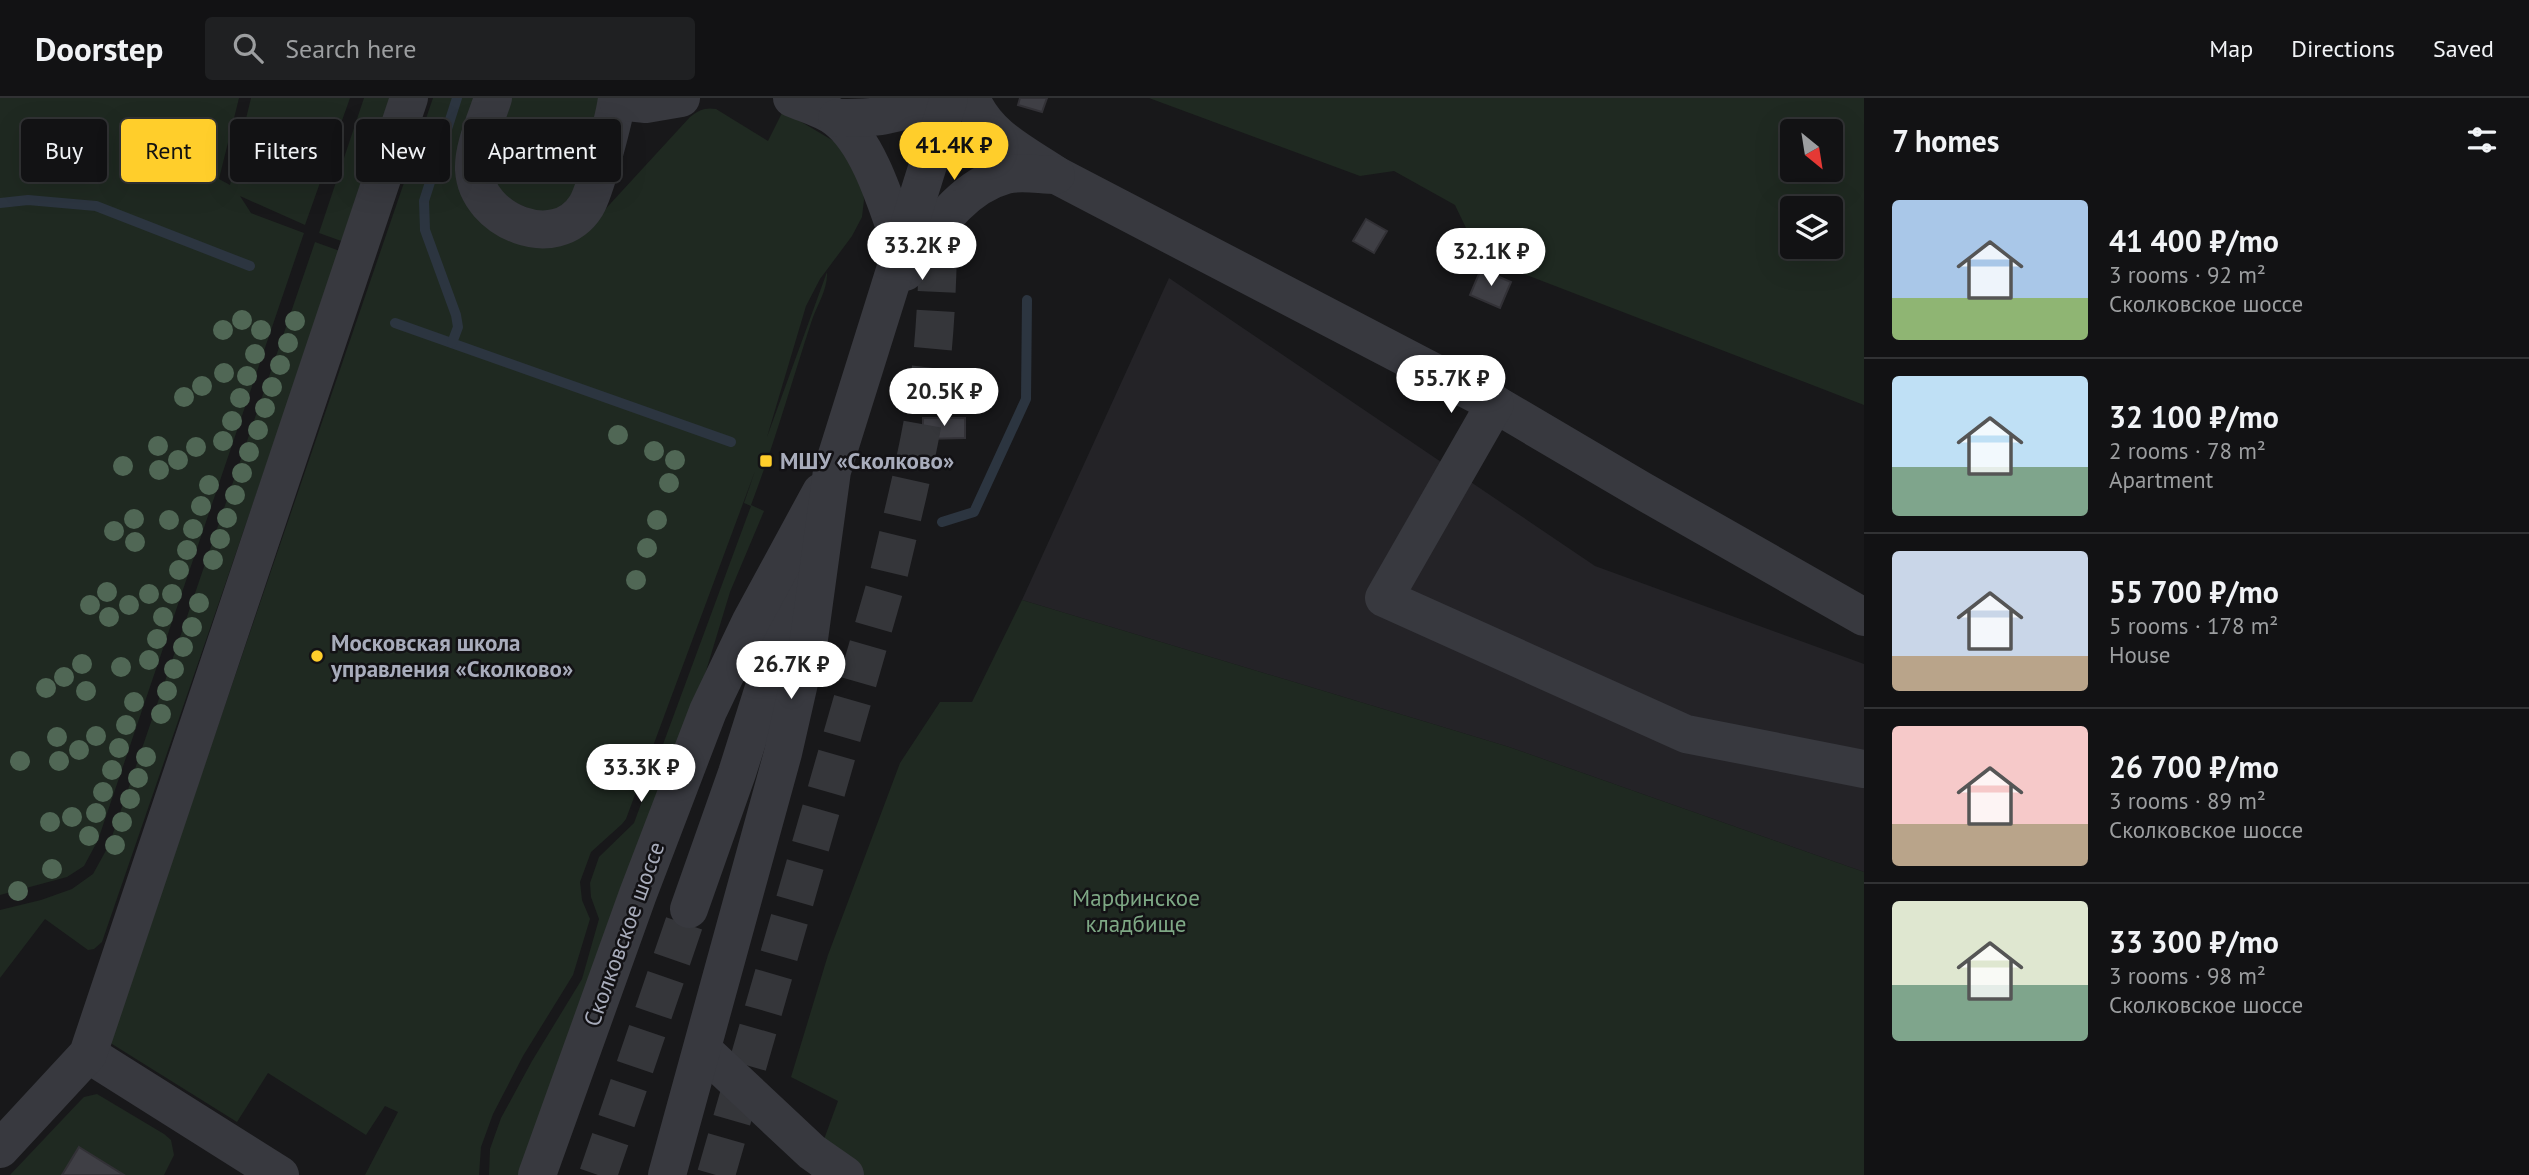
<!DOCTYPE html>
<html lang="en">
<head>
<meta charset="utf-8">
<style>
  :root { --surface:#121214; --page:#1f2022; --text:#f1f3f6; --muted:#9c9ea0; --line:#313234; --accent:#ffce2b }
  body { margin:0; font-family:"PT Sans",sans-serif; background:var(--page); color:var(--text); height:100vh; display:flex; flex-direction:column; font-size:26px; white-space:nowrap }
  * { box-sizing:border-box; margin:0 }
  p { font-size:23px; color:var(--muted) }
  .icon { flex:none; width:38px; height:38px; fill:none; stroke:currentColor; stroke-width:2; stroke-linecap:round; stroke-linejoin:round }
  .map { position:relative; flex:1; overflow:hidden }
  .drawer { display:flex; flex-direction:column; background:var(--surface); width:665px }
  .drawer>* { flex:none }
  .banner { position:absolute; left:21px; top:21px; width:665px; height:63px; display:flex; gap:14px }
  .needle { width:46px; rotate:150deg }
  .buttons { position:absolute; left:1780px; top:21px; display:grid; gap:14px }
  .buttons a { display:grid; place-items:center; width:63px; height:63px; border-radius:7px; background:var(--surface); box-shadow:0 7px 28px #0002,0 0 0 2px var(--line); font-size:35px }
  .price { position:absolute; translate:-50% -60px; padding:0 16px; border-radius:24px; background:#fff; color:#222; font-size:23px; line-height:46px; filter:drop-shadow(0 2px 4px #0008) }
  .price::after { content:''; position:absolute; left:50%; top:42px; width:21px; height:16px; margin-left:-10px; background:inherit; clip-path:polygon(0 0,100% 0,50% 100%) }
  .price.on { background:var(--accent); color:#111 }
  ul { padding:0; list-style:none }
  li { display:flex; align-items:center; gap:21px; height:175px; padding:0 28px }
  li+li { border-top:2px solid var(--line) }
  li span { display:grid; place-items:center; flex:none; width:196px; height:140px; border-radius:7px; color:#555 }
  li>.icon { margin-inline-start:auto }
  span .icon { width:84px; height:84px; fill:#fffc; stroke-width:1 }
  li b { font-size:30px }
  h2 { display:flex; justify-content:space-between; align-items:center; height:84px; padding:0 28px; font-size:30px }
  .pill { padding:0 24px; border-radius:7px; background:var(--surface); box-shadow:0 7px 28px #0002,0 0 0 2px var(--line); font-size:24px; line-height:63px }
  .pill.on { background:var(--accent); color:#111 }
  header { display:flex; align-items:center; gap:42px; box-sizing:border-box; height:98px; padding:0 35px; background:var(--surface); border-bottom:2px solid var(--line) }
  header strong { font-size:33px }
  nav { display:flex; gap:38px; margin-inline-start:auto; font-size:24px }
  .search { width:490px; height:63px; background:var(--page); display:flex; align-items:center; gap:18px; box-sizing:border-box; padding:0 24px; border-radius:7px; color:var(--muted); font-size:26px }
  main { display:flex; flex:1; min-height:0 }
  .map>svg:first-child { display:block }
  .built { fill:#242327 }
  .green { fill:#1f2921; fill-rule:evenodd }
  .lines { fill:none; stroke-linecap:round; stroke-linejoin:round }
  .stream { stroke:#2c3540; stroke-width:10 }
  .building { fill:#3f3f45; stroke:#323136; stroke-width:2 }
  .minor-tunnel { stroke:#35363a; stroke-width:38; stroke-dasharray:38 19; stroke-linecap:butt }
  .minor { stroke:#38393f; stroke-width:38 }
  .tree { fill:#506755 }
  .poi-dot { fill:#ffce2b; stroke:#131215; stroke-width:2.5 }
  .labels { text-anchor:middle; stroke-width:5; stroke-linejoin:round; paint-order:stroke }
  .poi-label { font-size:23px; font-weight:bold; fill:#a8acbb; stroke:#131215; text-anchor:start }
  .park-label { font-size:23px; fill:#7ea885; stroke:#131215 }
  .street-label { font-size:23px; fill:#a8acbb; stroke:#131215 }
</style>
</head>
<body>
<header>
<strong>Doorstep</strong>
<div class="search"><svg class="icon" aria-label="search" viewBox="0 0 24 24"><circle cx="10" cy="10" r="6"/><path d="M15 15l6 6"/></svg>Search here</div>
<nav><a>Map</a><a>Directions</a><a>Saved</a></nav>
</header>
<main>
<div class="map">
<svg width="1864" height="1077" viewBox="0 0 1864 1077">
  <rect width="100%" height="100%" fill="#18181a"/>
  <polygon class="built" points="1169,180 1595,468 1864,566 1864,774 1509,649 1022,502"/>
  <g class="green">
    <polygon points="0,0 239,0 219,81 230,87 251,0 350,0 305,127 240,98 251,115 304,135 98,742 84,768 67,779 0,797"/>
    <polygon points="364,0 393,0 344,144 319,135"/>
    <path d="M433,0h46l1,116 119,2 91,-99c8,-7 16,-10 26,-8l52,32 15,-30 59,35 20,37 2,17 -2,17 -10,19 -32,43 -14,27 -39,131 60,-165c1,18 -11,34 -16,51 -20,61 -37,122 -60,182l13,6 -34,81 -34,112 -74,182 -104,289h-29l1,-26 11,-31 31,-57 50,-82 17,-60 -8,-22 -1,-14 9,-26 35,-34 117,-317 -7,-3 11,-32 -129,348 -4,5 -31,28 -11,30 2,18 8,19 -17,56 -50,81 -30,58 -12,33 -2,28h-114l33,-63 -13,-6 -19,29 -98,-62 -31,49 -125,-78 -2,-3z"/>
    <polygon points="507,0 604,0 574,101 547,118 499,98 489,57"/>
    <path d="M1149,0h715v307l-376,-145 -11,-9 -22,-46 -61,-34 -34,5zM1792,33h38v39h-38zM1792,110h38v39h-38z"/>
    <polygon points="315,144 340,153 102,844 94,851 88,852 45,821 0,880 0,812 41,802 72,791 93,776 109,747"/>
    <polygon points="1022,502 1509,649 1864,774 1864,1077 811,1077 838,1003 791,979 828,857 900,665 940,604 972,604"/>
    <polygon points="97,996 164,1036 171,1042 174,1057 164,1077 124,1077 79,1050 62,1077 10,1077 80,1003 84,999"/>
  </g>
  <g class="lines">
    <g class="stream">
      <polyline points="0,105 28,102 96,108 250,168"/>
      <polyline points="395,225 731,344"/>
      <polyline points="452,245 458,229 456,217 425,132 424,103 457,0"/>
      <polyline points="942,424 974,414 1026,301 1027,202"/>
    </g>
  </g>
  <g class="building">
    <polygon points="1020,0 1047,0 1042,14 1018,7"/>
    <polygon points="1366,121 1387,133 1374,155 1353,143"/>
    <polygon points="1481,171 1511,184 1500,210 1470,197"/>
    <polygon points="923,320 965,320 965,340 923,341"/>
    <polygon points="79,1049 124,1077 62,1077"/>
  </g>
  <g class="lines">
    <g class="minor-tunnel">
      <polyline points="598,1077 689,811"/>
      <path d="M716,1077l173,-602c16,-68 34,-137 42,-206 6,-54 7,-108 8,-162"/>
    </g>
    <g class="minor">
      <path d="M493,0c-7,22 -20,49 -19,72 3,51 82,84 112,36 9,-14 29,-90 31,-108"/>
      <path d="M792,0c14,6 32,11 44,20 34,25 52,91 66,130"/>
      <path d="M971,0c15,38 52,55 85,77l439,229 146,86 223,127"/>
      <polyline points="618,3 646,6 681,0"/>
      <path d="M837,20c32,0 63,0 90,-20"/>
      <path d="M905,174c28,-38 53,-84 101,-97 15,-4 34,0 50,0"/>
      <polyline points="1495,306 1384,500 1686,636 1864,671"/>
      <polyline points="689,811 737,675 800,476"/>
      <polyline points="703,952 812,1054 845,1077"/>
      <polyline points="88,956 280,1077"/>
      <polyline points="0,1051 88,956 409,0"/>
      <polyline points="537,1077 638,796 708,613 751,523 821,394"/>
      <polyline points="667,1077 783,655 809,541 832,373 949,0"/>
    </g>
  </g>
  <g class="tree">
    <circle cx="242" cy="222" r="10"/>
    <circle cx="295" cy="223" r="10"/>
    <circle cx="223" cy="232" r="10"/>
    <circle cx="261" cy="232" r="10"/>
    <circle cx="288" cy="245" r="10"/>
    <circle cx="255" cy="256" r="10"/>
    <circle cx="280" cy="267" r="10"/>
    <circle cx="224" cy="275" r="10"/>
    <circle cx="247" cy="278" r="10"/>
    <circle cx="202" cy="288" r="10"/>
    <circle cx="272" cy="289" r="10"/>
    <circle cx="184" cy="299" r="10"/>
    <circle cx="240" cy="300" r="10"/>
    <circle cx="265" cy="310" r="10"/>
    <circle cx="232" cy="323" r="10"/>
    <circle cx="258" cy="332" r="10"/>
    <circle cx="618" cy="337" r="10"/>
    <circle cx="223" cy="343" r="10"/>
    <circle cx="158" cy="348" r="10"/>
    <circle cx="196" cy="349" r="10"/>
    <circle cx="654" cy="353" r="10"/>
    <circle cx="249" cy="354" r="10"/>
    <circle cx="178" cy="362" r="10"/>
    <circle cx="675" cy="362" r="10"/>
    <circle cx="123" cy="368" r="10"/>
    <circle cx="159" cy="372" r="10"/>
    <circle cx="242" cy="375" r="10"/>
    <circle cx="669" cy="385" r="10"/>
    <circle cx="209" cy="387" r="10"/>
    <circle cx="235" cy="397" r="10"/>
    <circle cx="201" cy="408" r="10"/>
    <circle cx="227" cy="420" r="10"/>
    <circle cx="134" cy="421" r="10"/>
    <circle cx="169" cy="422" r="10"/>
    <circle cx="657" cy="422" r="10"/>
    <circle cx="193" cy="431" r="10"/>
    <circle cx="114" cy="433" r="10"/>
    <circle cx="220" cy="441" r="10"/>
    <circle cx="135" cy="444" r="10"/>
    <circle cx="647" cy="450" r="10"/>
    <circle cx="187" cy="452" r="10"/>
    <circle cx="213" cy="462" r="10"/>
    <circle cx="179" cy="472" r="10"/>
    <circle cx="636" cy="482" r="10"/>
    <circle cx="107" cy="494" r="10"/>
    <circle cx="149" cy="496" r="10"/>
    <circle cx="172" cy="496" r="10"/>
    <circle cx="199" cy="505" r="10"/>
    <circle cx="90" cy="507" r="10"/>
    <circle cx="129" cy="507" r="10"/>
    <circle cx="109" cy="519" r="10"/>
    <circle cx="163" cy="519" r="10"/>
    <circle cx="192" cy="529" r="10"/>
    <circle cx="157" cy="541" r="10"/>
    <circle cx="183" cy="549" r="10"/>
    <circle cx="149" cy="562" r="10"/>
    <circle cx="82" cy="566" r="10"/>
    <circle cx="121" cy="569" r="10"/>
    <circle cx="174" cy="571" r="10"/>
    <circle cx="64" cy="579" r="10"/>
    <circle cx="46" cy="590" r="10"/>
    <circle cx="86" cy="593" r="10"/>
    <circle cx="167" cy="593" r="10"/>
    <circle cx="134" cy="604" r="10"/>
    <circle cx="161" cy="616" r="10"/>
    <circle cx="126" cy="627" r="10"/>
    <circle cx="96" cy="638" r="10"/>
    <circle cx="57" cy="639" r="10"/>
    <circle cx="119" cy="650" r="10"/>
    <circle cx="79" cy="652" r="10"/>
    <circle cx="146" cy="659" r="10"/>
    <circle cx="20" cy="663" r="10"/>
    <circle cx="59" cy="663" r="10"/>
    <circle cx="112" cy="672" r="10"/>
    <circle cx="138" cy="680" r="10"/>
    <circle cx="103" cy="694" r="10"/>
    <circle cx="130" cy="701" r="10"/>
    <circle cx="96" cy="715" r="10"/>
    <circle cx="72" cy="719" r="10"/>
    <circle cx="50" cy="724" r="10"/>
    <circle cx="122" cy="724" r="10"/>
    <circle cx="89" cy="738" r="10"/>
    <circle cx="115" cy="747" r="10"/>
    <circle cx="52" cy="771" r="10"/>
    <circle cx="18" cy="793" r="10"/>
  </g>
  <g class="poi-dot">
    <rect x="759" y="356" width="14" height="14" rx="3.5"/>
    <circle cx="317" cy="558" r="7"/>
  </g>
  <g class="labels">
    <g class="poi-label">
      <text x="780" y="371">МШУ «Сколково»</text>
      <text x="331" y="553">Московская школа<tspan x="331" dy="26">управления «Сколково»</tspan></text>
    </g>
    <g class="park-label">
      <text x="1136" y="808">Марфинское<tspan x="1136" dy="26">кладбище</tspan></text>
    </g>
    <g class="street-label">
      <text transform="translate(624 836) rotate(-70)" y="8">Сколковское шоссе</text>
    </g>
  </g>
</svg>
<div class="buttons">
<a><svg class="needle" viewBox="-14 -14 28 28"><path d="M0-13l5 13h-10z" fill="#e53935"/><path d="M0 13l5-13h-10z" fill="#9c9ea0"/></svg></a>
<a><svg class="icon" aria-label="layers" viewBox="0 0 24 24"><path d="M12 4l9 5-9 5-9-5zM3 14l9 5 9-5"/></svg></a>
</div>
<b class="price on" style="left:954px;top:84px">41.4K ₽</b>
<b class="price" style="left:922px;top:184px">33.2K ₽</b>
<b class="price" style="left:1491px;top:190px">32.1K ₽</b>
<b class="price" style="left:1451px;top:317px">55.7K ₽</b>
<b class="price" style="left:944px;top:330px">20.5K ₽</b>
<b class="price" style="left:791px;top:603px">26.7K ₽</b>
<b class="price" style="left:641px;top:706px">33.3K ₽</b>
<div class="banner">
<a class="pill">Buy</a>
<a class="pill on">Rent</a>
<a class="pill">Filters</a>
<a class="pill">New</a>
<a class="pill">Apartment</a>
</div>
</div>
<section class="drawer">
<h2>7 homes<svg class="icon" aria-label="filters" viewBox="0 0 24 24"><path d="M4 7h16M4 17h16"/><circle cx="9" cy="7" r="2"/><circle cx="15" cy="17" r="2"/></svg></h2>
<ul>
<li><span style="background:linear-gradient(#a9c7e8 70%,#8fb573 0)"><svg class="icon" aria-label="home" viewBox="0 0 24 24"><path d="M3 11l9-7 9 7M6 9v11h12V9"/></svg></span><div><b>41 400 ₽/mo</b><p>3 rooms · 92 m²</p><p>Сколковское шоссе</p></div></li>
<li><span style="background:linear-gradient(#bfe0f5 65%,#7fa58c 0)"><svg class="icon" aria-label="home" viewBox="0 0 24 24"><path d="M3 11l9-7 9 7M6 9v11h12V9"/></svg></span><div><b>32 100 ₽/mo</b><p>2 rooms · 78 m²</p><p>Apartment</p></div></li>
<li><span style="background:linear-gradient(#c9d6e8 75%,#b9a48a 0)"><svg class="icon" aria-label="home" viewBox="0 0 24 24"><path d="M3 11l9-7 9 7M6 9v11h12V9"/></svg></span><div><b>55 700 ₽/mo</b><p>5 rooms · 178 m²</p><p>House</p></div></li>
<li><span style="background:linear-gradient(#f6c9c9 70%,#b9a48a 0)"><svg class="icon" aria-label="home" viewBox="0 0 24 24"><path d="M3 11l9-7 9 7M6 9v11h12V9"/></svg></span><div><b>26 700 ₽/mo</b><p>3 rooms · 89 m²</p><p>Сколковское шоссе</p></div></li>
<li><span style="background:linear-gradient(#dfe7d0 60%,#7fa58c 0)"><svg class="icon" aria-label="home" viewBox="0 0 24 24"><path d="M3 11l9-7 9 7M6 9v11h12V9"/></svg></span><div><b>33 300 ₽/mo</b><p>3 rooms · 98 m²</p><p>Сколковское шоссе</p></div></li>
</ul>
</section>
</main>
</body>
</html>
